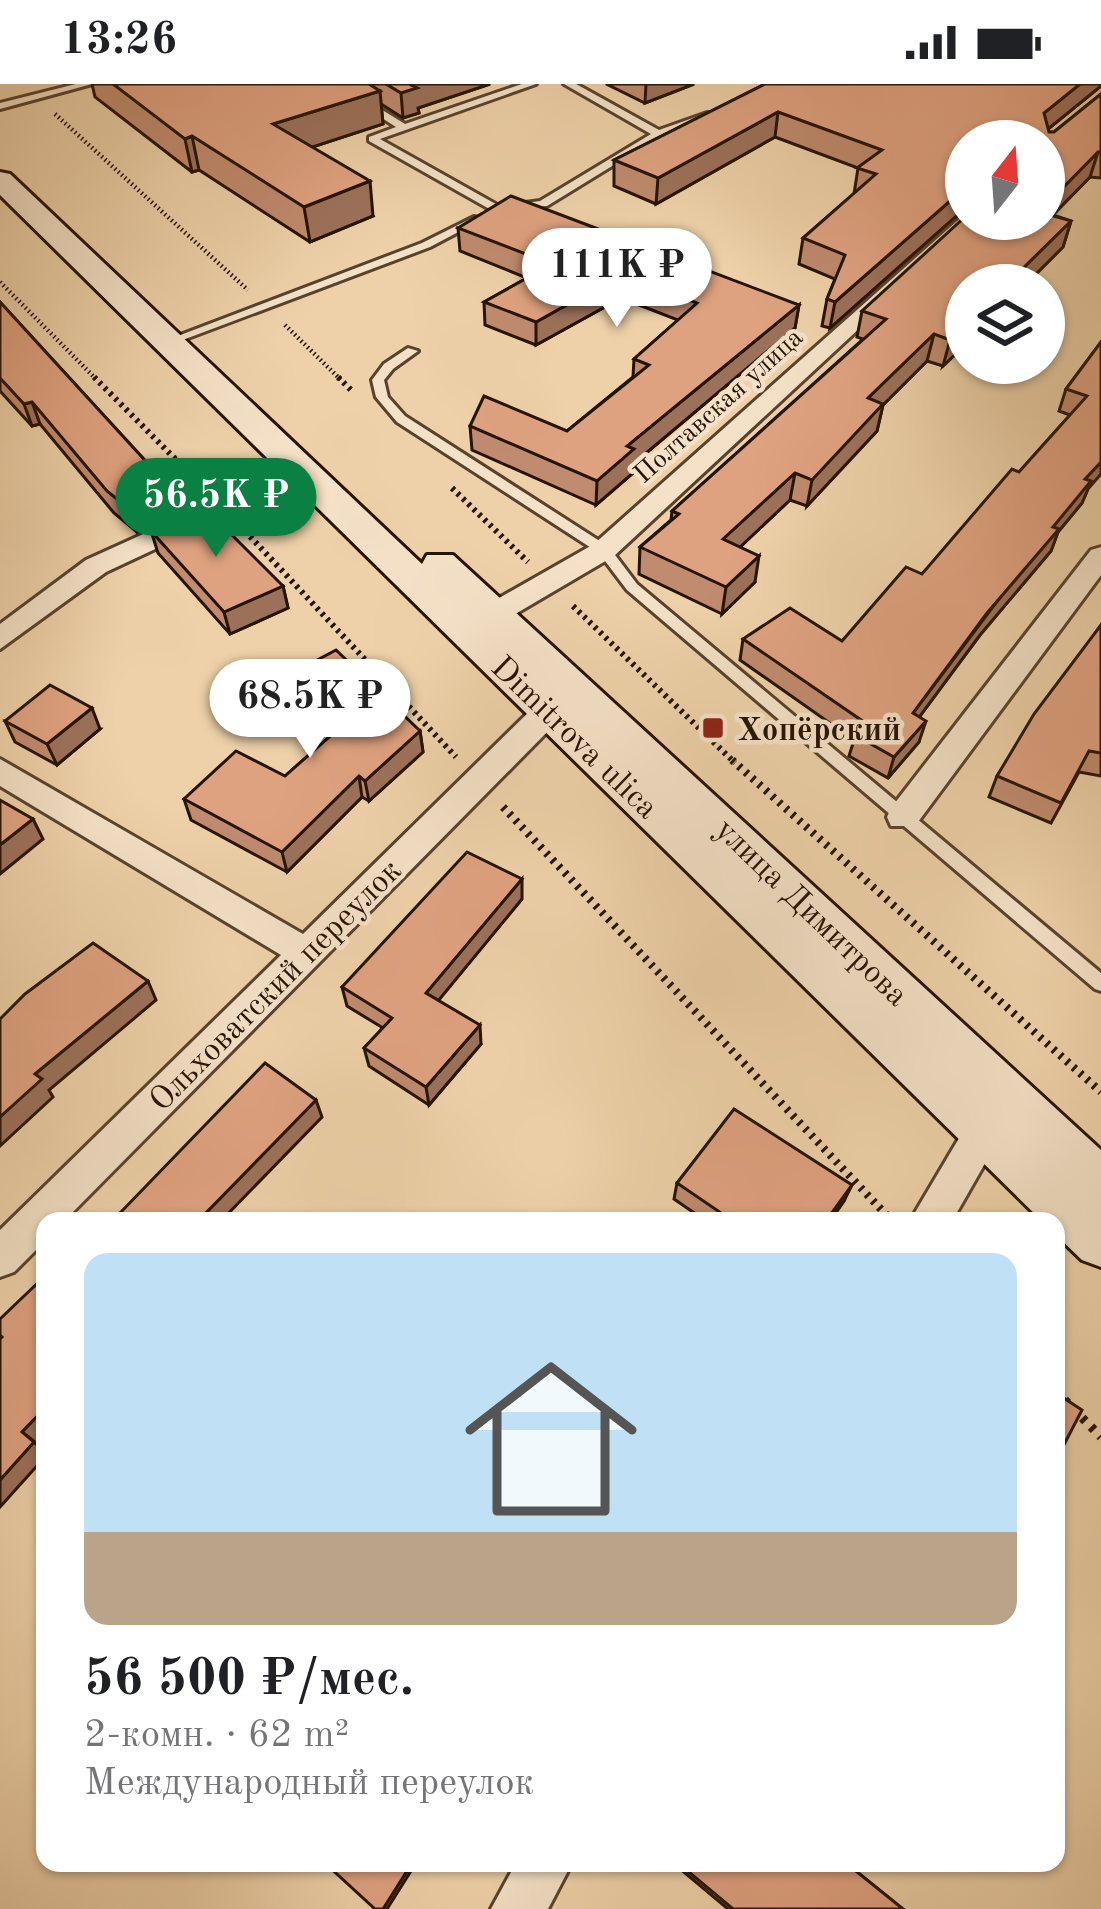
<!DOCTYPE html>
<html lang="ru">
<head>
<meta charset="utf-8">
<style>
  :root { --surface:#fff; --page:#f2f2f2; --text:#202124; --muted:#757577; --accent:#0b8043 }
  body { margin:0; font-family:"Old Standard TT",serif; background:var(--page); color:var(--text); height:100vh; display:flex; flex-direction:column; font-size:45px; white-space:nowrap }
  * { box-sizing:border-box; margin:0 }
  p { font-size:39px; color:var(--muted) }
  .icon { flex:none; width:66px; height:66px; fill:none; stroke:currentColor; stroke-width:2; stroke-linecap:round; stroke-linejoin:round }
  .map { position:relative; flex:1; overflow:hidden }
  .sheet { position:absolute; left:36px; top:1128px; width:1029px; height:660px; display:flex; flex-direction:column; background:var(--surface); border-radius:24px; box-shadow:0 3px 9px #0004 }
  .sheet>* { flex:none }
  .needle { width:78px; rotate:17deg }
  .tools { position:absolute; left:945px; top:36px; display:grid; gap:24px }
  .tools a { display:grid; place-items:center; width:120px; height:120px; border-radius:50%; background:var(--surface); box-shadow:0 3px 9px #0004; font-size:60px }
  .price { position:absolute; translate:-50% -102px; padding:0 27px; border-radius:42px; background:#fff; color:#222; font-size:39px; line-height:78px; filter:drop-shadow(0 3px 6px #0008) }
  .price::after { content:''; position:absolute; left:50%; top:72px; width:36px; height:27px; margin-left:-18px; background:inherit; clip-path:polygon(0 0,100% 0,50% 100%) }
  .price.active { background:var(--accent); color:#fff }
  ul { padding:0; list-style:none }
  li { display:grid; align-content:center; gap:24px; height:636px; padding:0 48px }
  li span { display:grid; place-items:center; height:372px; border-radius:24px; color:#555 }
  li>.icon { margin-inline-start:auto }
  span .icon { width:216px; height:216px; fill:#fffc; stroke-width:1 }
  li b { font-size:51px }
  .status { display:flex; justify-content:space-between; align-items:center; height:84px; padding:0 60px; background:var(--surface); direction:ltr }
  .status svg { height:33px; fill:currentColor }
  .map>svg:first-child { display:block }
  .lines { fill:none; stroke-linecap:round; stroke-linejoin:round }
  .service-casing { stroke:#58422c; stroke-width:6 }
  .minor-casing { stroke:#58422c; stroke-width:6 }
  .secondary-casing { stroke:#261303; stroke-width:6 }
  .path-far3 { stroke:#261303; stroke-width:4.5; stroke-dasharray:1.5 3; stroke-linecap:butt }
  .path-far2 { stroke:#261303; stroke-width:6; stroke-dasharray:3 4.5; stroke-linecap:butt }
  .path-far1 { stroke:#261303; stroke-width:8; stroke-dasharray:3 6; stroke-linecap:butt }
  .path { stroke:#261303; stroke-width:9; stroke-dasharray:4.5 8; stroke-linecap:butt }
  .service { fill:#f4e1c7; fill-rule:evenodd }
  .minor { fill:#f4e1c7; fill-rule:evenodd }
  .secondary { fill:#f4e1c7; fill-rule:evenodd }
  .wall { fill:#c08b6e; stroke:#261303; stroke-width:3 }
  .shaded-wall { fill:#9c715a; stroke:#261303; stroke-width:3 }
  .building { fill:#dfa280; stroke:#261303; stroke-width:3 }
  .poi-dot { fill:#8f2418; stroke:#f4e1c7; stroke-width:4.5 }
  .labels { text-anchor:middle; stroke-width:9; stroke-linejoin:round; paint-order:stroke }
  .far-street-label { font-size:27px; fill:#261303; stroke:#f4e1c7 }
  .poi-label { font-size:33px; font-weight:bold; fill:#261303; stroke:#f4e1c7; text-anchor:start }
  .street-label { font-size:33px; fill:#261303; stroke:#f4e1c7 }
</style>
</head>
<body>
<div class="status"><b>13:26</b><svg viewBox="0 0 49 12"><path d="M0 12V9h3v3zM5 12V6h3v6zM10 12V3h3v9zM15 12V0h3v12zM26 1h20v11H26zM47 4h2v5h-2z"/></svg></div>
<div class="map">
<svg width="1101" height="1825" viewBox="0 0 1101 1825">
  <rect width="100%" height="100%" fill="#eed1a9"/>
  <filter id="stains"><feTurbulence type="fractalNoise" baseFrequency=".00167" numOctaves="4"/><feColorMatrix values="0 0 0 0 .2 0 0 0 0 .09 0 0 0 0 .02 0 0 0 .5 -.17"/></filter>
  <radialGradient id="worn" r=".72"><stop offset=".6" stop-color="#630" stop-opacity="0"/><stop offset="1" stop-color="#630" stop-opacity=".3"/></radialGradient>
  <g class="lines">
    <defs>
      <g id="service">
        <polygon points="76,0 92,0 0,25 0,19"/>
        <polygon points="329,0 340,0 405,40 522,0 536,0 380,55 501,123 501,127 493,127 369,57 369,53 396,43"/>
        <polygon points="564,0 576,0 659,46 707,29 715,31 661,52 547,122 511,125 511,121 540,117 651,50"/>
        <polygon points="474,133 483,135 430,163 172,260 162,258 422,159"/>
        <polygon points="408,264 418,267 393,285 384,296 388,313 405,332 609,463 637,500 1101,889 1101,907 1095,905 627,506 599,469 397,338 376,313 372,296 384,280"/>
      </g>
      <g id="minor">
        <polygon points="966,129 966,135 977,135 973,139 614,472 505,536 485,536 481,529 485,522 594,460"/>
        <polygon points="298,380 307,382 307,394 106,488 0,565 0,540 86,476"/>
        <polygon points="1101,463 1101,491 915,742 891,742 887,733 891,724 1091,466"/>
        <polygon points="549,616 560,619 564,627 560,635 64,1137 45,1137 45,1157 14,1188 0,1193 0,1146 281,871 0,702 0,675 303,850 538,619"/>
        <polygon points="985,1029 999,1034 1004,1046 952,1137 910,1137 971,1034"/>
        <polygon points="516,1779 572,1779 548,1825 491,1825"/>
      </g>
      <polygon id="secondary" points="0,88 10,90 422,480 427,471 453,471 1101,1066 1101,1183 1082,1176 1056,1151 1056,1137 1042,1137 0,111"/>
    </defs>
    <use href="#service" class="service-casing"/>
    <use href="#minor" class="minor-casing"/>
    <use href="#secondary" class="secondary-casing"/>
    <g class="path-far3">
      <polyline points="55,30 248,206"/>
      <polyline points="0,198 97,296"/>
      <polyline points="285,241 341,296"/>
    </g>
    <g class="path-far2">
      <polyline points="94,293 202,402"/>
      <polyline points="338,293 351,306"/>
      <polyline points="452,404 528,478"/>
      <polyline points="245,447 456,673"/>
      <polyline points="573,522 735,679"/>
    </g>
    <g class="path-far1">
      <polyline points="732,676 1101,1008"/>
      <polyline points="503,723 892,1137"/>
    </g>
    <polyline class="path" points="1056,1307 1101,1353"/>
    <use href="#service" class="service"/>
    <use href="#minor" class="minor"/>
    <use href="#secondary" class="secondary"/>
  </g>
  <g class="wall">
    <polygon points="92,0 490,0 418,24 419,29 403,34 381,20 383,40 312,63 373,132 310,158 199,86 192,88 95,13"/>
    <polygon points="606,0 694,0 645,19"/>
    <polygon points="765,0 1101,2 1048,45 1049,48 1054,48 1101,10 1101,94 1090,93 1053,131 1071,137 1063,163 1025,201 966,201 966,260 943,282 927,277 883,321 877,347 807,422 790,416 740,463 755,498 722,530 639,490 640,463 671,436 672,427 863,255 857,253 862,227 1044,135 966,57 966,127 963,126 830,244 822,242 827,215 835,195 799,180 803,154 854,110 858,84 775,53 656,120 614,102 614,76"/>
    <polygon points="458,144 799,221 795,244 633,380 633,389 596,421 472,366 470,342 567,347 633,293 634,275 678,236 621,214 536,261 485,241 484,218 527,194 460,167"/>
    <polygon points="0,218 173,407 179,429 137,448 114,429 40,340 32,342 0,307"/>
    <polygon points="1101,258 1088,405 1082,419 1058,448 1051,467 980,551 919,633 919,658 888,694 849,672 854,656 740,576 743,555 842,557 922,490 1019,388 1070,331 1059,327 1066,305"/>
    <polygon points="151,447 283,502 288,524 230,550 158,469"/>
    <polygon points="1101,541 1101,692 1079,688 1051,739 989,713 997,692"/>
    <polygon points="295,588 420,647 423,668 369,717 362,713 287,788 191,736 184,715 285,692 336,647 299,609"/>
    <polygon points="5,637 100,645 57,681 15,658"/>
    <polygon points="522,815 438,916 481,960 429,1021 369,982 364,964 383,944 347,922 342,903"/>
    <polygon points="677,1099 844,1117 830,1137 706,1137 674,1115"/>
    <polygon points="673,1779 846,1779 903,1825 728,1825"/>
  </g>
  <g class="shaded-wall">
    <polygon points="413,0 490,0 418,24 419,29 403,34 401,9"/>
    <polygon points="646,0 694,0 645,19"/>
    <polygon points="1080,0 1101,0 1101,2 1037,54 1044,29"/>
    <polygon points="380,7 383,40 279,74 273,40"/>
    <polygon points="778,28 775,53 656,120 658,94"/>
    <polygon points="192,52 199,86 192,88 185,55"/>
    <polygon points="1098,68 1090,93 1031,153 1044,135 1044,123"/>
    <polygon points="370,97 373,132 310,158 304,123"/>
    <polygon points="966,103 963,126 830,244 835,218"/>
    <polygon points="1071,137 1063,163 1025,201 1006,201"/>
    <polygon points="622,190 621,214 536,261 536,238"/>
    <polygon points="799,221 795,244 633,380 633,389 596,421 597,397 627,362"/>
    <polygon points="966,240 966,260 943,282 950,256"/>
    <polygon points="934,250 927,277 883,321 877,347 807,422 812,396 868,314"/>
    <polygon points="32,318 40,340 32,342 24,320"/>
    <polygon points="1101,378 1101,390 1088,405 1082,419 1058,448 1051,467 980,551 906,651 913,629 1053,443 1085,395"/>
    <polygon points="795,389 790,416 720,482 723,455"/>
    <polygon points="173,407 179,429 137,448 130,426"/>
    <polygon points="759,472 755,498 722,530 726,503"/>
    <polygon points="283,502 288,524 230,550 224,528"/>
    <polygon points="92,624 100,645 57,681 47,660"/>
    <polygon points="926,637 919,658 888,694 894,673"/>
    <polygon points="420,647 423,668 369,717 365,697"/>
    <polygon points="359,692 362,713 287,788 282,768"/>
    <polygon points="33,735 43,755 0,790 0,761"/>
    <polygon points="522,795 522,815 429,928 426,909"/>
    <polygon points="148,897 156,916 49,1006 53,1013 0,1062 0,1033 35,990"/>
    <polygon points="480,941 481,960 429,1021 426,1003"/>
    <polygon points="316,1016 322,1033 221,1137 198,1137"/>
    <polygon points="852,1101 844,1117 830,1137 826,1137"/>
    <polygon points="45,1324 45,1350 36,1359 22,1348"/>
    <polygon points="34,1358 45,1367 45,1373 0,1423 0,1396"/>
    <polygon points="412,1779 416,1779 387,1825 383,1825"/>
  </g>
  <g class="building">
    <polygon points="113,0 369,0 380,7 273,40 370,97 304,123 192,52 185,55"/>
    <polygon points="386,0 413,0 411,1 417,4 401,9"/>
    <polygon points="765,0 1080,0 1044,29 1049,48 1054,48 1101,10 1101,68 1098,68 1044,123 1044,57 966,57 966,103 835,218 827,215 845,171 803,154 876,90 857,84 882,66 778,28 658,94 614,76"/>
    <polygon points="511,112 799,221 627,362 634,365 597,397 470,342 484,312 567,347 649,281 634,275 697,219 622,190 536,238 484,218 552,180 458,144"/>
    <polygon points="1044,129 1071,137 1006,201 966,201 966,240 950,256 934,250 868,314 883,320 812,396 795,389 723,455 759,472 726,503 640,463 679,430 672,427 886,235 862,227 966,132 966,135 1044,135"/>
    <polygon points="0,218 173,407 130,426 107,407 32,318 24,320 0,294"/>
    <polygon points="1101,258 1101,378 1085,395 1091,397 1053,443 1059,445 987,529 913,629 926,637 894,673 855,651 864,638 743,555 790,524 842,557 906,483 922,490 1012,385 1019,388 1087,312 1066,305"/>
    <polygon points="204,423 283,502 224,528 151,447"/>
    <polygon points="1101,541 1101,669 1089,667 1061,719 997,692 1034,630"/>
    <polygon points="336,566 420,647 365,697 359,692 282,768 184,715 236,667 285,692 345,639 295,588"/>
    <polygon points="50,601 92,624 47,660 5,637"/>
    <polygon points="0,716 33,735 0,761"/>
    <polygon points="467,768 522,795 426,909 480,941 426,1003 364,964 392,934 342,903"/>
    <polygon points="93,859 148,897 35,990 42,995 0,1033 0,935 25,910"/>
    <polygon points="265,979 316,1016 198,1137 128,1137 119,1130"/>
    <polygon points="734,1025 852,1101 826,1137 724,1137 727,1133 677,1099"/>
    <polygon points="45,1192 45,1324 22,1348 34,1358 0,1396 0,1255 2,1253 0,1251 0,1235"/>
    <polygon points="1056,1309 1082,1326 1056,1376"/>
    <polygon points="325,1779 412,1779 383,1825 375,1825"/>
    <polygon points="678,1779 846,1779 903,1825 733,1825"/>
  </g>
  <rect class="poi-dot" x="701" y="632" width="24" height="24" rx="6"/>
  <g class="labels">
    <g class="far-street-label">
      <text transform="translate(718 321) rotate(-42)" y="9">Полтавская улица</text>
    </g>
    <g class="poi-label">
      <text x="737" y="656">Хопёрский</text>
    </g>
    <g class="street-label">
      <text transform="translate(576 652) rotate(44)" y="12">Dimitrova ulica</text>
      <text transform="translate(813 827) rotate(44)" y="12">улица Димитрова</text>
      <text transform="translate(274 900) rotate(-45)" y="12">Ольховатский переулок</text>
    </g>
  </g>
  <rect width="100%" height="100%" filter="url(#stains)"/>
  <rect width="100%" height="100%" fill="url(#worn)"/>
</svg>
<div class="tools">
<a><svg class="needle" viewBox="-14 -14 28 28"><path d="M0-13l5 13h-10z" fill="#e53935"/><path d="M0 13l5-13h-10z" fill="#757577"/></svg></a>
<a><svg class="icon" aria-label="layers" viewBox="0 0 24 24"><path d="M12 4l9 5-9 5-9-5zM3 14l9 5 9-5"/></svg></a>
</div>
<b class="price" style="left:617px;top:246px">111K ₽</b>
<b class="price active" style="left:216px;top:476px">56.5K ₽</b>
<b class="price" style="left:310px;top:677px">68.5K ₽</b>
<section class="sheet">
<ul>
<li><span style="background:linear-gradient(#bfe0f5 75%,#b9a48a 0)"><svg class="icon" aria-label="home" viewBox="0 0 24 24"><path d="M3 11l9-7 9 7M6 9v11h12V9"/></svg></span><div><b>56 500 ₽/мес.</b><p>2-комн. · 62 m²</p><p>Международный переулок</p></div></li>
</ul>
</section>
</div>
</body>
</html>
